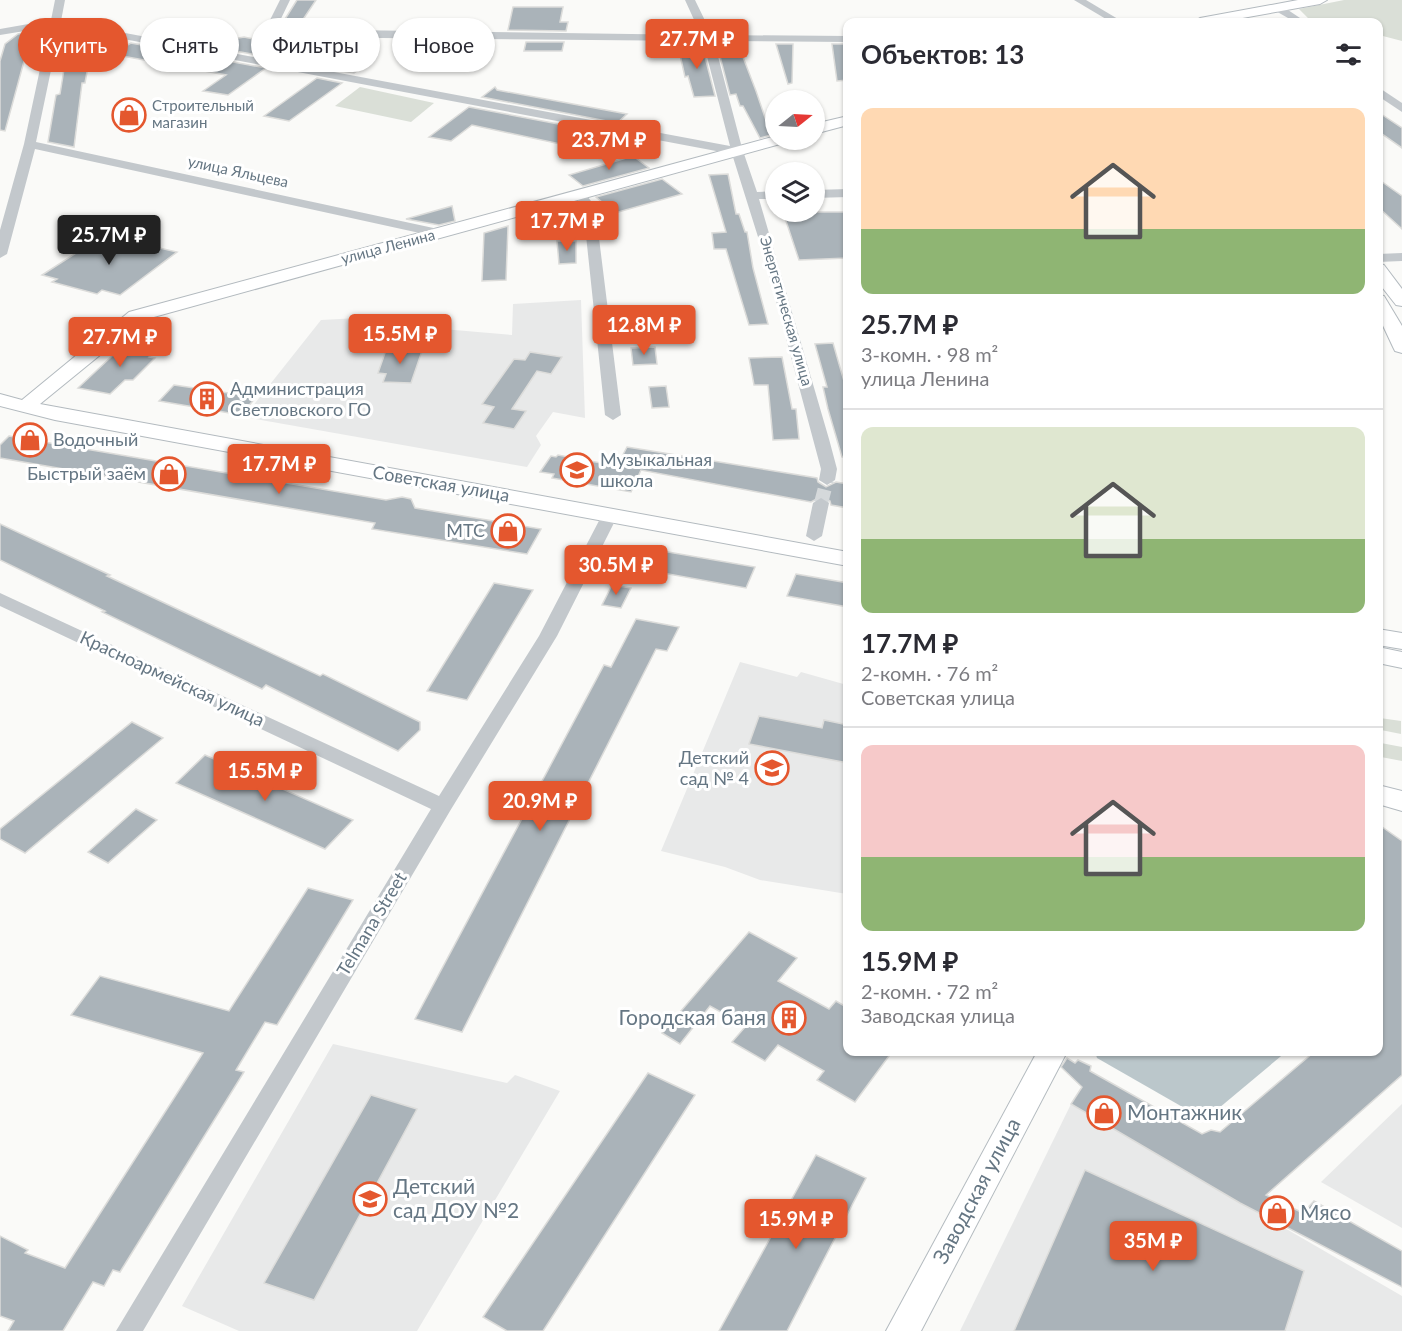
<!DOCTYPE html>
<html lang="ru">
<head>
<meta charset="utf-8">
<style>
  :root { --surface:#fff; --page:#f2f2f3; --text:#2b2b33; --muted:#7c7c81; --line:#e1e1e2; --accent:#e4572e }
  body { margin:0; font-family:Lato,sans-serif; background:var(--page); color:var(--text); height:100vh; display:flex; flex-direction:column; font-size:22px; white-space:nowrap }
  * { box-sizing:border-box; margin:0 }
  p { font-size:20px; color:var(--muted) }
  .icon { flex:none; width:33px; height:33px; fill:none; stroke:currentColor; stroke-width:2; stroke-linecap:round; stroke-linejoin:round }
  .map { position:relative; flex:1; overflow:hidden }
  .details { position:absolute; left:843px; top:18px; width:540px; height:1038px; display:flex; flex-direction:column; background:var(--surface); border-radius:12px; box-shadow:0 2px 4px #0004 }
  .details>* { flex:none }
  .hud { position:absolute; left:18px; top:18px; width:570px; height:54px; display:flex; gap:12px }
  .needle { width:39px; rotate:72deg }
  .tools { position:absolute; left:765px; top:90px; display:grid; gap:12px }
  .tools a { display:grid; place-items:center; width:60px; height:60px; border-radius:50%; background:var(--surface); box-shadow:0 2px 4px #0004; font-size:30px }
  .price { position:absolute; translate:-50% -51px; padding:0 14px; border-radius:6px; background:var(--accent); color:#fff; font-size:20px; line-height:39px; filter:drop-shadow(0 2px 3px #0008) }
  .price::after { content:''; position:absolute; left:50%; top:36px; width:18px; height:14px; margin-left:-9px; background:inherit; clip-path:polygon(0 0,100% 0,50% 100%) }
  .price.selected { background:#222; color:#fff }
  ul { padding:0; list-style:none }
  li { display:grid; align-content:center; gap:12px; height:318px; padding:0 18px }
  li+li { border-top:2px solid var(--line) }
  li span { display:grid; place-items:center; height:186px; border-radius:12px; color:#555 }
  li>.icon { margin-inline-start:auto }
  span .icon { width:108px; height:108px; fill:#fffc; stroke-width:1 }
  li b { font-size:26px }
  h2 { display:flex; justify-content:space-between; align-items:center; height:72px; padding:0 18px; font-size:26px }
  .tag { padding:0 21px; border-radius:27px; background:var(--surface); box-shadow:0 2px 4px #0004; font-size:21px; line-height:54px }
  .tag.selected { background:var(--accent); color:#fff }
  .map>svg:first-child { display:block }
  .built { fill:#e8e9e9 }
  .green { fill:#dadfd7 }
  .water { fill:#bbc7cb }
  .building { fill:#aab3b9; stroke:#dcdcda; stroke-width:1.5 }
  .lines { fill:none; stroke-linecap:round; stroke-linejoin:round }
  .street-tunnel { stroke:#d5d9db; stroke-width:14; stroke-dasharray:14 8; stroke-linecap:butt }
  .secondary-casing { stroke:#b3babf; stroke-width:2 }
  .street { fill:#c3c8cc; fill-rule:evenodd }
  .secondary { fill:#fff; fill-rule:evenodd }
  .labels { text-anchor:middle; stroke-width:6; stroke-linejoin:round; paint-order:stroke }
  .far-poi-label { font-size:15px; fill:#657683; stroke:#fff; text-anchor:start }
  .far-street-label { font-size:15px; fill:#657683; stroke:#fff }
  .poi-label { font-size:18px; fill:#657683; stroke:#fff; text-anchor:start }
  .street-label { font-size:18px; fill:#657683; stroke:#fff }
  .near-poi-label { font-size:21px; fill:#657683; stroke:#fff; text-anchor:start }
  .near-street-label { font-size:21px; fill:#657683; stroke:#fff }
</style>
</head>
<body>
<div class="map">
<svg width="1402" height="1331" viewBox="0 0 1402 1331">
  <rect width="100%" height="100%" fill="#fafaf8"/>
  <g class="built">
    <polygon points="581,300 585,418 553,412 536,436 541,445 527,467 244,417 321,320 395,316 396,319 433,320 431,328 512,335 513,304"/>
    <polygon points="740,662 797,677 801,672 847,685 847,894 760,880 725,867 661,851"/>
    <polygon points="333,1044 507,1083 515,1075 560,1091 417,1331 239,1331 182,1306"/>
    <polygon points="1071,1104 1402,1296 1402,1331 960,1331"/>
    <polygon points="1402,1104 1402,1228 1321,1182"/>
  </g>
  <g class="green">
    <polygon points="1344,0 1402,0 1402,41 1379,35 1378,22 1320,22 1311,21 1299,9"/>
    <polygon points="360,87 434,103 411,122 335,106"/>
    <polygon points="1380,718 1401,721 1401,734 1381,730 1381,743 1402,747 1402,761 1381,757 1381,771 1378,770 1379,756 1381,756 1381,744 1378,743"/>
  </g>
  <polygon class="water" points="1095,1052 1286,1052 1219,1108 1193,1113 1097,1058"/>
  <g class="building">
    <polygon points="297,0 316,0 298,27 280,27"/>
    <polygon points="513,7 563,7 560,22 568,22 566,31 508,30"/>
    <polygon points="162,25 233,39 244,37 296,48 279,59 146,35"/>
    <polygon points="32,32 5,131 0,130 0,61 5,44 18,34"/>
    <polygon points="526,42 564,42 562,51 524,51"/>
    <polygon points="131,43 266,68 228,95 203,91 226,75 111,54"/>
    <polygon points="738,44 756,91 771,135 760,138 743,106 740,106 736,94 730,95 717,45"/>
    <polygon points="776,44 793,44 792,83 788,84"/>
    <polygon points="832,44 848,44 848,80 837,81"/>
    <polygon points="702,45 715,96 694,97 688,76 685,77 678,46"/>
    <polygon points="346,58 369,63 354,73 330,69"/>
    <polygon points="89,61 85,83 82,83 74,147 48,142 56,95 60,94 65,63"/>
    <polygon points="317,78 342,83 289,121 264,116"/>
    <polygon points="495,87 497,90 627,114 617,123 482,97"/>
    <polygon points="469,107 606,133 588,150 472,125 451,141 429,137"/>
    <polygon points="1378,112 1402,128 1402,148 1378,131"/>
    <polygon points="633,156 649,168 583,186 569,175"/>
    <polygon points="728,174 736,214 739,214 745,232 747,232 753,268 768,324 749,325 726,249 714,249 712,233 726,232 709,175"/>
    <polygon points="662,179 682,194 615,213 596,197"/>
    <polygon points="1378,179 1402,196 1402,229 1378,207"/>
    <polygon points="452,206 455,221 439,225 406,219"/>
    <polygon points="783,212 848,212 848,258 799,260"/>
    <polygon points="508,226 506,280 482,281 484,233"/>
    <polygon points="104,235 177,252 120,295 102,290 97,294 52,282 57,279 42,275"/>
    <polygon points="557,241 576,241 576,263 559,264"/>
    <polygon points="127,342 158,347 149,357 155,358 133,380 125,380 110,394 78,388"/>
    <polygon points="833,343 848,395 848,457 842,457 828,409 823,387 827,387 815,344"/>
    <polygon points="387,347 422,351 411,383 383,382 386,374 378,373"/>
    <polygon points="655,347 657,364 633,365 631,348"/>
    <polygon points="530,352 562,357 551,374 537,371 512,409 526,411 514,429 483,423 494,407 482,404 514,359 525,360"/>
    <polygon points="782,357 792,409 796,409 799,439 773,440 768,385 754,385 749,358"/>
    <polygon points="174,385 256,397 241,415 159,401"/>
    <polygon points="666,386 669,407 652,408 649,387"/>
    <polygon points="9,436 386,500 402,497 411,499 415,508 541,529 527,554 372,529 375,523 0,458 0,445"/>
    <polygon points="627,447 817,478 818,482 826,487 836,482 848,484 848,508 831,505 830,501 822,496 811,502 641,470 631,492 552,478 554,474 540,472 551,456 556,457 558,455 617,466"/>
    <polygon points="0,524 110,575 107,576 320,676 323,674 420,722 420,730 398,751 266,685 262,689 102,612 105,611 0,560"/>
    <polygon points="645,548 755,567 746,588 635,568"/>
    <polygon points="796,574 848,583 848,607 787,596"/>
    <polygon points="494,583 533,590 467,700 427,691"/>
    <polygon points="612,585 631,588 621,608 602,605"/>
    <polygon points="636,619 679,627 667,651 656,649 462,1032 415,1019 604,665 611,667"/>
    <polygon points="759,716 822,728 824,720 848,725 848,763 749,744"/>
    <polygon points="132,722 163,738 25,853 0,839 0,829"/>
    <polygon points="205,755 353,820 325,849 176,783"/>
    <polygon points="136,809 157,820 108,863 88,852"/>
    <polygon points="1378,824 1402,841 1402,1075 1266,1195 1303,1213 1314,1201 1402,1251 1402,1287 1240,1203 1071,1104 1082,1087 1061,1067 1067,1058 1075,1063 1078,1060 1091,1066 1090,1071 1202,1134 1211,1130 1220,1132 1314,1052 1378,1052"/>
    <polygon points="308,888 353,900 277,1025 265,1022 236,1070 244,1072 120,1272 113,1270 104,1286 93,1282 63,1331 8,1331 14,1321 0,1316 0,1236 28,1250 25,1253 65,1268 203,1053 71,1015 100,976 229,1011"/>
    <polygon points="749,932 797,958 778,981 829,1009 836,1001 848,1008 848,1052 892,1052 855,1102 817,1080 824,1071 778,1045 765,1061 732,1042 746,1026 710,1006 680,1044 662,1033"/>
    <polygon points="648,1073 695,1095 543,1331 507,1331 483,1317"/>
    <polygon points="371,1095 417,1109 314,1300 264,1283"/>
    <polygon points="816,1155 866,1178 787,1331 719,1331"/>
    <polygon points="1085,1170 1304,1271 1285,1331 1014,1331"/>
  </g>
  <g class="lines">
    <polyline class="street-tunnel" points="821,503 827,480"/>
    <defs>
      <g id="secondary">
        <polygon points="1298,0 1327,0 1320,4 1220,22 1193,22 1200,18"/>
        <polygon points="848,116 848,125 814,134 814,124"/>
        <polygon points="776,136 776,140 786,140 784,143 143,320 40,404 848,552 848,566 55,420 0,406 0,394 22,400 129,312"/>
        <polygon points="1378,264 1384,265 1402,289 1402,306 1396,305 1378,282"/>
        <polygon points="1378,295 1384,296 1402,326 1402,353 1395,351 1393,347 1378,315"/>
        <polygon points="1378,629 1402,633 1402,649 1378,645"/>
        <polygon points="1378,647 1402,652 1402,668 1378,663"/>
        <polygon points="1378,785 1402,791 1402,811 1378,804"/>
        <polygon points="1037,1052 1067,1052 921,1331 886,1331"/>
      </g>
    </defs>
    <use href="#secondary" class="secondary-casing"/>
    <g class="street">
      <polygon points="55,0 65,0 61,21 730,146 703,41 279,37 267,33 266,28 280,0 290,0 276,29 701,35 685,0 695,0 712,35 848,36 848,42 714,41 742,148 757,192 776,191 776,199 759,199 829,439 837,469 835,480 827,485 819,480 821,469 764,256 732,154 60,27 36,142 438,229 444,233 438,237 35,149 7,254 0,258 0,230 24,144 49,27 0,35 0,29 51,20"/>
      <polygon points="1074,0 1086,0 1123,22 1111,22"/>
      <polygon points="1278,5 1282,6 1306,22 1295,22 1274,10 1273,8"/>
      <polygon points="1378,87 1402,103 1402,112 1378,96"/>
      <polygon points="848,189 848,197 814,198 814,190"/>
      <polygon points="579,190 583,191 595,206 621,415 613,420 605,415 583,207 573,194"/>
      <polygon points="1402,253 1402,261 1378,262 1378,254"/>
      <polygon points="821,498 829,503 822,536 814,541 806,536 813,503"/>
      <polygon points="610,510 618,515 557,636 450,811 143,1331 116,1331 431,809 0,606 0,593 439,796 539,636 602,515"/>
    </g>
    <use href="#secondary" class="secondary"/>
  </g>
  <defs>
    <symbol id="shop-ring" viewBox="-11 -11 22 22"><circle r="9.5" fill="#fff" stroke="#e4572e" stroke-width="1.5"/><path d="M-5-2.5h2.3a2.7 3.5 0 0 1 5.4 0H5L5.5 6h-11ZM-1.5-2.5h3a1.5 2.3 0 0 0-3 0Z" fill="#e4572e"/></symbol>
    <symbol id="building-ring" viewBox="-11 -11 22 22"><circle r="9.5" fill="#fff" stroke="#e4572e" stroke-width="1.5"/><path d="M-4-6H4V6H1V3H-1V6H-4ZM-2.5-4.3h1.7v1.8h-1.7ZM.8-4.3h1.7v1.8H.8ZM-2.5-1h1.7V.8h-1.7ZM.8-1h1.7V.8H.8Z" fill="#e4572e"/></symbol>
    <symbol id="school-ring" viewBox="-11 -11 22 22"><circle r="9.5" fill="#fff" stroke="#e4572e" stroke-width="1.5"/><path d="M0-5L7-2L0 1L-7-2ZM-4 1L0 2.5L4 1V4Q0 6-4 4Z" fill="#e4572e"/></symbol>
  </defs>
  <g fill-rule="evenodd">
    <use href="#shop-ring" x="110" y="96" width="38" height="38"/>
    <use href="#building-ring" x="188" y="380" width="38" height="38"/>
    <use href="#shop-ring" x="11" y="421" width="38" height="38"/>
    <use href="#school-ring" x="558" y="451" width="38" height="38"/>
    <use href="#shop-ring" x="150" y="455" width="38" height="38"/>
    <use href="#shop-ring" x="489" y="512" width="38" height="38"/>
    <use href="#school-ring" x="753" y="749" width="38" height="38"/>
    <use href="#building-ring" x="770" y="999" width="38" height="38"/>
    <use href="#shop-ring" x="1085" y="1094" width="38" height="38"/>
    <use href="#school-ring" x="351" y="1180" width="38" height="38"/>
    <use href="#shop-ring" x="1258" y="1194" width="38" height="38"/>
  </g>
  <g class="labels">
    <g class="far-poi-label">
      <text x="152" y="111">Строительный<tspan x="152" dy="17">магазин</tspan></text>
    </g>
    <g class="far-street-label">
      <text transform="translate(238 172) rotate(12)" y="5">улица Яльцева</text>
      <text transform="translate(388 247) rotate(-15)" y="5">улица Ленина</text>
      <text transform="translate(786 311) rotate(74)" y="5">Энергетическая улица</text>
    </g>
    <g class="poi-label">
      <text x="230" y="395">Администрация<tspan x="230" dy="21">Светловского ГО</tspan></text>
      <text x="53" y="446">Водочный</text>
      <text x="600" y="466">Музыкальная<tspan x="600" dy="21">школа</tspan></text>
      <text x="146" y="480" text-anchor="end">Быстрый заём</text>
      <text x="485" y="537" text-anchor="end">МТС</text>
      <text x="749" y="764" text-anchor="end">Детский<tspan x="749" dy="21">сад № 4</tspan></text>
    </g>
    <g class="street-label">
      <text transform="translate(441 484) rotate(10)" y="6">Советская улица</text>
      <text transform="translate(172 679) rotate(25)" y="6">Красноармейская улица</text>
      <text transform="translate(372 924) rotate(-59)" y="6">Telmana Street</text>
    </g>
    <g class="near-poi-label">
      <text x="766" y="1025" text-anchor="end">Городская баня</text>
      <text x="1127" y="1120">Монтажник</text>
      <text x="393" y="1194">Детский<tspan x="393" dy="24">сад ДОУ №2</tspan></text>
      <text x="1300" y="1220">Мясо</text>
    </g>
    <g class="near-street-label">
      <text transform="translate(977 1191) rotate(-62)" y="7">Заводская улица</text>
    </g>
  </g>
</svg>
<div class="tools">
<a><svg class="needle" viewBox="-14 -14 28 28"><path d="M0-13l5 13h-10z" fill="#e53935"/><path d="M0 13l5-13h-10z" fill="#7c7c81"/></svg></a>
<a><svg class="icon" aria-label="layers" viewBox="0 0 24 24"><path d="M12 4l9 5-9 5-9-5zM3 14l9 5 9-5"/></svg></a>
</div>
<b class="price" style="left:697px;top:70px">27.7M ₽</b>
<b class="price" style="left:609px;top:171px">23.7M ₽</b>
<b class="price" style="left:567px;top:252px">17.7M ₽</b>
<b class="price selected" style="left:109px;top:266px">25.7M ₽</b>
<b class="price" style="left:644px;top:356px">12.8M ₽</b>
<b class="price" style="left:400px;top:365px">15.5M ₽</b>
<b class="price" style="left:120px;top:368px">27.7M ₽</b>
<b class="price" style="left:279px;top:495px">17.7M ₽</b>
<b class="price" style="left:616px;top:596px">30.5M ₽</b>
<b class="price" style="left:265px;top:802px">15.5M ₽</b>
<b class="price" style="left:540px;top:832px">20.9M ₽</b>
<b class="price" style="left:796px;top:1250px">15.9M ₽</b>
<b class="price" style="left:1153px;top:1272px">35M ₽</b>
<div class="hud">
<a class="tag selected">Купить</a>
<a class="tag">Снять</a>
<a class="tag">Фильтры</a>
<a class="tag">Новое</a>
</div>
<section class="details">
<h2>Объектов: 13<svg class="icon" aria-label="filters" viewBox="0 0 24 24"><path d="M4 7h16M4 17h16"/><circle cx="9" cy="7" r="2"/><circle cx="15" cy="17" r="2"/></svg></h2>
<ul>
<li><span style="background:linear-gradient(#ffd9b3 65%,#8fb573 0)"><svg class="icon" aria-label="home" viewBox="0 0 24 24"><path d="M3 11l9-7 9 7M6 9v11h12V9"/></svg></span><div><b>25.7M ₽</b><p>3-комн. · 98 m²</p><p>улица Ленина</p></div></li>
<li><span style="background:linear-gradient(#dfe7d0 60%,#8fb573 0)"><svg class="icon" aria-label="home" viewBox="0 0 24 24"><path d="M3 11l9-7 9 7M6 9v11h12V9"/></svg></span><div><b>17.7M ₽</b><p>2-комн. · 76 m²</p><p>Советская улица</p></div></li>
<li><span style="background:linear-gradient(#f6c9c9 60%,#8fb573 0)"><svg class="icon" aria-label="home" viewBox="0 0 24 24"><path d="M3 11l9-7 9 7M6 9v11h12V9"/></svg></span><div><b>15.9M ₽</b><p>2-комн. · 72 m²</p><p>Заводская улица</p></div></li>
</ul>
</section>
</div>
</body>
</html>
